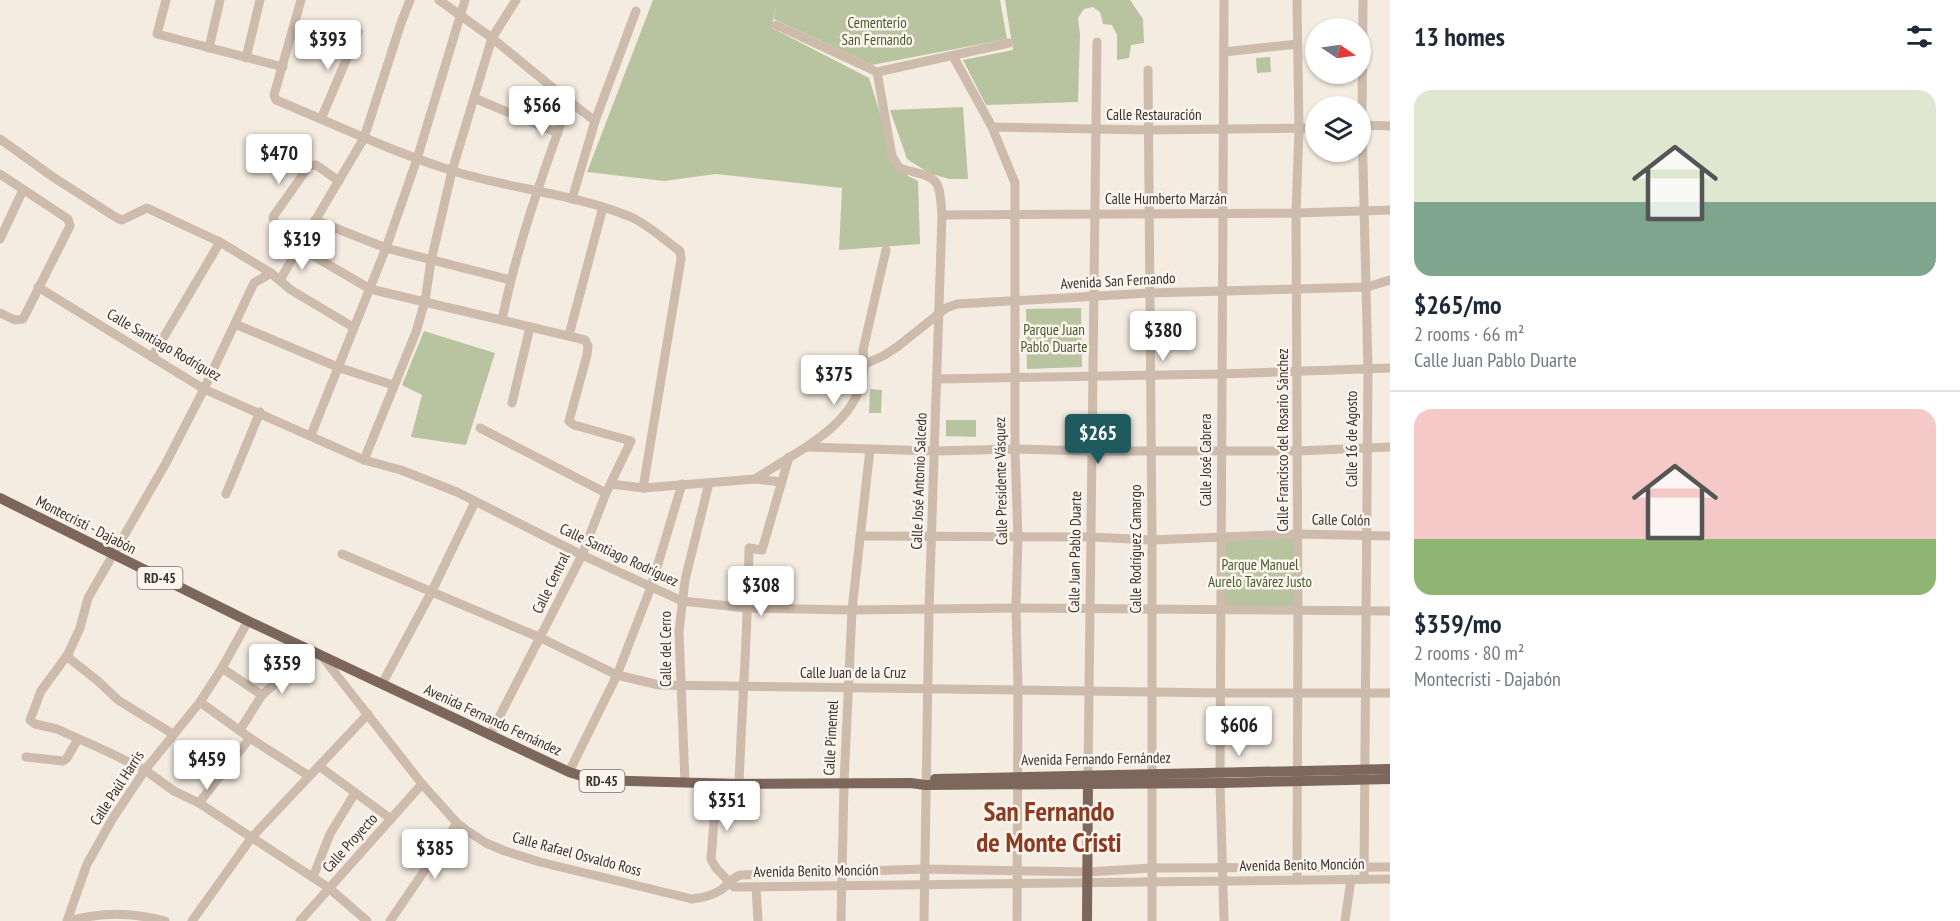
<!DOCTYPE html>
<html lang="en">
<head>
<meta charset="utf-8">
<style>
  :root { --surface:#fff; --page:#f2f2f3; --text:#1f2937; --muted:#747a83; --line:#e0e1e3; --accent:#1f5a5e }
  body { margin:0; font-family:"PT Sans Narrow",sans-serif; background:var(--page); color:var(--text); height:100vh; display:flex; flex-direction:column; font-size:22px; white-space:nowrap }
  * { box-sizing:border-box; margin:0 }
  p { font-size:20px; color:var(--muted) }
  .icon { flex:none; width:33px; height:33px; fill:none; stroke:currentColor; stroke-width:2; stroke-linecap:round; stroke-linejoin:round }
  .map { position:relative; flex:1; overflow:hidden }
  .drawer { display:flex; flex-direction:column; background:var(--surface); width:570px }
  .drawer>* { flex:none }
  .needle { width:39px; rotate:103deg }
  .buttons { position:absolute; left:1305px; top:18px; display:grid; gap:12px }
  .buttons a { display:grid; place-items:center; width:66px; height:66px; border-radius:50%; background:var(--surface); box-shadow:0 2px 4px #0004; font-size:30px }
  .price { position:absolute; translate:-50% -51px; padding:0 14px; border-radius:6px; background:#fff; color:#222; font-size:20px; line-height:39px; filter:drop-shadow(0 2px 3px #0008) }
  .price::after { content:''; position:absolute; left:50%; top:36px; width:18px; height:14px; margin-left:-9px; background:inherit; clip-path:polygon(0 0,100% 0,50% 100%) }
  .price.on { background:var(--accent); color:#fff }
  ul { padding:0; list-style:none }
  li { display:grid; align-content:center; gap:12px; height:318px; padding:0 24px }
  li+li { border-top:2px solid var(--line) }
  li span { display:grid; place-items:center; height:186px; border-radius:18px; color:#555 }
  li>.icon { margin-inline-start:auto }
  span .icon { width:108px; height:108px; fill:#fffc; stroke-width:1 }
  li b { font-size:26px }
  h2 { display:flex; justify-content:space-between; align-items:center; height:72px; padding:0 24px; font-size:26px }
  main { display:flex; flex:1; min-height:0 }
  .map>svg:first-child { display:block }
  .green { fill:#b8c4a0 }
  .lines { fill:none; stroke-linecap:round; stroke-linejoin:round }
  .minor { stroke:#cdbbac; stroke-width:9 }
  .major { stroke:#7d675c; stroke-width:10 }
  .labels { text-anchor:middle; stroke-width:5; stroke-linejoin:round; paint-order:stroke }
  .shield { fill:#fbf5ee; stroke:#756b66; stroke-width:1.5 }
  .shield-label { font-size:14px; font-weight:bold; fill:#3b302b }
  .park-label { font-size:15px; fill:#4a5a2e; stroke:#fbf5ee }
  .street-label { font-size:15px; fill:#3b302b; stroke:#fbf5ee }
  .town-label { font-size:27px; font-weight:bold; fill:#8c3b22; stroke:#fbf5ee }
</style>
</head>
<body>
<main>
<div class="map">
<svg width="1390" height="921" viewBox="0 0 1390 921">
  <rect width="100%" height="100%" fill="#f4ebe1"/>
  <g class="green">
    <polygon points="653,0 1000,0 1007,39 872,65 774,19 775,7 772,28 869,78 896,165 908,176 918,181 920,244 839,250 842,188 716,174 664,181 587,172"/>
    <polygon points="1005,0 1130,0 1143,19 1144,43 1131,45 1129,58 1117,60 1117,35 1112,25 1103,24 1100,12 1093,7 1084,9 1078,18 1080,35 1078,102 986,105 963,60 1013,50"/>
    <polygon points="1270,57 1271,72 1257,73 1256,58"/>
    <polygon points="963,107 968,179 949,179 929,173 907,159 890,110"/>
    <polygon points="1081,308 1082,367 1027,369 1026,309"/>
    <polygon points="424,331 495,353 466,445 411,437 422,395 402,385"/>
    <polygon points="870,389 882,390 881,413 869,413"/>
    <polygon points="946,420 976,420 976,437 946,436"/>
    <polygon points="1298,534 1298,611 1222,611 1221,538"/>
  </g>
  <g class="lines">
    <g class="minor">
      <polyline points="166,0 157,34 283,67"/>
      <path d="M301,0l-27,95 2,5c58,24 114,51 174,70 59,19 123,23 181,47 18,8 33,23 49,34l1,8 -38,229"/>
      <path d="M439,0l53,38 77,63c-26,72 -52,144 -67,219"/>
      <polyline points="1297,0 1299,129 1296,213 1298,611 1297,880"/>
      <polyline points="1363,0 1362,125 1368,369 1364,879"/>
      <polyline points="776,25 877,72 1009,43"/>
      <polyline points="209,48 220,0"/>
      <polyline points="1224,52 1297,44"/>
      <polyline points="953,56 992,127 1015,183 1015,449 1018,538 1016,608 1018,689 1017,921"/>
      <polyline points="246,58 260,0"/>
      <polyline points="1148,70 1152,540 1152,921"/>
      <path d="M877,72l15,84 7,12c39,11 40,6 43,47l-13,395 -5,311"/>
      <polyline points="474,98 558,133"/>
      <polyline points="569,101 595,121 572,199"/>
      <polyline points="321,119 358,32"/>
      <polyline points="595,121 636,11"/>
      <polyline points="1360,125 1390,126"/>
      <polyline points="992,127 1148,130 1316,128"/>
      <polyline points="0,139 53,177 117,218 122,220 147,208 220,242 271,273 291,290 353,327"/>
      <polyline points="0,174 68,219 70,226 23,319 15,320 0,313"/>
      <polyline points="339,181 316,165 309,166 275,214 273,217 274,221 300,248 370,289 585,340 588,346 587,355 569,421 574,425 631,441 606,493 582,555 490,735"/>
      <polyline points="942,215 1296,213 1390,210"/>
      <polyline points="315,220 386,248 510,280"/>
      <polyline points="0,239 23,190"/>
      <polyline points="280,280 364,138 401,23 410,0"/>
      <polyline points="38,287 204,389 364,460 401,470 457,492 582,555 682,601 748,608 852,610 1016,608 1390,611"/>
      <polyline points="235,324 340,368 393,385"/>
      <polyline points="569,335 603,207"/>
      <polyline points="152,357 220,242"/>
      <polyline points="865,364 883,356 897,347 946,308 957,304 1150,293 1367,287 1390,280"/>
      <polyline points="937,379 1222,374 1390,368"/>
      <polyline points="512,403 530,327"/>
      <polyline points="480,428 606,493"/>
      <polyline points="311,435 386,248 417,159 465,0"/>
      <polyline points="807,447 935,451 1015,449 1091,451 1297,451 1390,447"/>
      <polyline points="364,460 416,332 425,301 431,261 452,171 492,38 516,0"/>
      <path d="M755,479c48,-32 118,-60 108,-129l23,-100"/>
      <polyline points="611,484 643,488 755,479 781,482"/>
      <polyline points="226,494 260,412"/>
      <polyline points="860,536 1091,537 1152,540 1298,534 1390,536"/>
      <polyline points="342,554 541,638 617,675 659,685 1221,693 1390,693"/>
      <polyline points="68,654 41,691 30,720 35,724 57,729 104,750 145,770 174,791 199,803 329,888 367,921"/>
      <path d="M321,655l101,129 35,39 12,9 17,11 19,8 35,11 152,37c10,-1 21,-4 29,-9 8,-6 11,-13 20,-15l183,-6 163,3 65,-4 238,-1"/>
      <polyline points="222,668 262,695"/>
      <polyline points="382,684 432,591 475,502"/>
      <polyline points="200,702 250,738 309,776"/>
      <polyline points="240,730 262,695 312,651"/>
      <polyline points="173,734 118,700 98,681 70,659 68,654 80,628 88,598 166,463 204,389 254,283 271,273"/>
      <polyline points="26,757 63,761 67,758 78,739"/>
      <polyline points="319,766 391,819"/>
      <polyline points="569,772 617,675 651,587 682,484"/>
      <polyline points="1088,775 1097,42"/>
      <polyline points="685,783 679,632 685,580 709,483"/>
      <polyline points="717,784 711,859 716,868 734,887 1390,879"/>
      <path d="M739,784c3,-79 9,-157 10,-236l13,2 27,-93"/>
      <polyline points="199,803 250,738"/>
      <polyline points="313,877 330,834 355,793"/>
      <polyline points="756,887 758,921"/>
      <polyline points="67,921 87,864 113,818 145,770 200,702 222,668 248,621"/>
      <path d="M68,921c35,-9 62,-9 97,0"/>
      <polyline points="192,921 252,837 368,714"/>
      <polyline points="300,921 422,784"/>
      <polyline points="390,921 457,823"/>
      <polyline points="841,921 844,783 852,610 870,449"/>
      <polyline points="1224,921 1220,783 1224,0"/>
      <polyline points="1345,921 1351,879"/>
    </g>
    <g class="major">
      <polyline points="0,498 248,621 569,772 594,780 739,784 911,783 925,785 1220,783 1390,779"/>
      <polyline points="935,779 1390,769"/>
      <polyline points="1087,921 1088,778"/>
    </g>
  </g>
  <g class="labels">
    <g class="shield">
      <rect x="137.5" y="567" width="45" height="22" rx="4.5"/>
      <rect x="579.5" y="770" width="45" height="22" rx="4.5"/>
    </g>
    <g class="shield-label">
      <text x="160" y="583">RD-45</text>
      <text x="602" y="786">RD-45</text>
    </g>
    <g class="park-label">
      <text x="877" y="28">Cementerio<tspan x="877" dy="17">San Fernando</tspan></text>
      <text x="1054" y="335">Parque Juan<tspan x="1054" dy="17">Pablo Duarte</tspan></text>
      <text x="1260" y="570">Parque Manuel<tspan x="1260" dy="17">Aurelo Tavárez Justo</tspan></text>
    </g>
    <g class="street-label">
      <text x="1154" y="120">Calle Restauración</text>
      <text x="1166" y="204">Calle Humberto Marzán</text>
      <text transform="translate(1118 281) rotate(-3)" y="5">Avenida San Fernando</text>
      <text transform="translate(164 345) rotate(30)" y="5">Calle Santiago Rodríguez</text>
      <text transform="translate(1352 439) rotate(-90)" y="5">Calle 16 de Agosto</text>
      <text transform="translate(1283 440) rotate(-90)" y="5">Calle Francisco del Rosario Sánchez</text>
      <text transform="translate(1206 460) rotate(-90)" y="5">Calle José Cabrera</text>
      <text transform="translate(919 481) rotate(-88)" y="5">Calle José Antonio Salcedo</text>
      <text transform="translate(1001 481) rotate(-91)" y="5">Calle Presidente Vásquez</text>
      <text transform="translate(1341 520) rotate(1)" y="5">Calle Colón</text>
      <text transform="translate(86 525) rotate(27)" y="5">Montecristi - Dajabón</text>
      <text transform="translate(1136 549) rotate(-90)" y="5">Calle Rodríguez Camargo</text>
      <text transform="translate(1075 552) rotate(-89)" y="5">Calle Juan Pablo Duarte</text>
      <text transform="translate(619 555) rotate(25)" y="5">Calle Santiago Rodríguez</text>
      <text transform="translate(551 583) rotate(-64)" y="5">Calle Central</text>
      <text transform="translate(666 649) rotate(-90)" y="5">Calle del Cerro</text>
      <text x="853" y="678">Calle Juan de la Cruz</text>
      <text transform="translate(493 720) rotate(25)" y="5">Avenida Fernando Fernández</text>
      <text transform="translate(831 738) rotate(-87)" y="5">Calle Pimentel</text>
      <text transform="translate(1096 759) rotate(-1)" y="5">Avenida Fernando Fernández</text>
      <text transform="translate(117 788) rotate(-57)" y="5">Calle Paúl Harris</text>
      <text transform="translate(350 843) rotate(-48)" y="5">Calle Proyecto</text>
      <text transform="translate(577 854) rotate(15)" y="5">Calle Rafael Osvaldo Ross</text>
      <text transform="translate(1302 865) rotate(-1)" y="5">Avenida Benito Monción</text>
      <text transform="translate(816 871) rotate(-1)" y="5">Avenida Benito Monción</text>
    </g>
    <g class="town-label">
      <text x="1049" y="821">San Fernando<tspan x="1049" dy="31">de Monte Cristi</tspan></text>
    </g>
  </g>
</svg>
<div class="buttons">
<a><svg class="needle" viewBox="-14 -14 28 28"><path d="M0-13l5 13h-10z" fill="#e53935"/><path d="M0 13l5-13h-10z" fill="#747a83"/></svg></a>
<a><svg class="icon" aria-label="layers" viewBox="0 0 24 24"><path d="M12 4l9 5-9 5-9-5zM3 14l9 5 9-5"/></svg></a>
</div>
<b class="price" style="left:328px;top:71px">$393</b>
<b class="price" style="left:542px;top:137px">$566</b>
<b class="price" style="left:279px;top:185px">$470</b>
<b class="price" style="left:302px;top:271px">$319</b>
<b class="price" style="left:1163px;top:362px">$380</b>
<b class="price" style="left:834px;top:406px">$375</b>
<b class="price on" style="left:1098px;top:465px">$265</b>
<b class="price" style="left:761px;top:617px">$308</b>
<b class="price" style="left:282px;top:695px">$359</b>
<b class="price" style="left:1239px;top:757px">$606</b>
<b class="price" style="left:207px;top:791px">$459</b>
<b class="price" style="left:727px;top:832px">$351</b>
<b class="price" style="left:435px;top:880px">$385</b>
</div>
<section class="drawer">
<h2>13 homes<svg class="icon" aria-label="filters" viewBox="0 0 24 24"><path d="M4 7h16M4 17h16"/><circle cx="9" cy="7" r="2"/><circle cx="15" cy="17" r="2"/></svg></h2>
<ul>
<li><span style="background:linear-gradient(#dfe7d0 60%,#7fa58c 0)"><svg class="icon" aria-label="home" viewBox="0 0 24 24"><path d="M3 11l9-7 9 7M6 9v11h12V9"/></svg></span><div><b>$265/mo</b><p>2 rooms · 66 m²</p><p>Calle Juan Pablo Duarte</p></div></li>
<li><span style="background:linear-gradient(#f6c9c9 70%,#8fb573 0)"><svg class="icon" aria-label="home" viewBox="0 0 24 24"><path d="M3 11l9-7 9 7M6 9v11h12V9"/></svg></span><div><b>$359/mo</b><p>2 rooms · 80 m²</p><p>Montecristi - Dajabón</p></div></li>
</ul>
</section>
</main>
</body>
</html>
